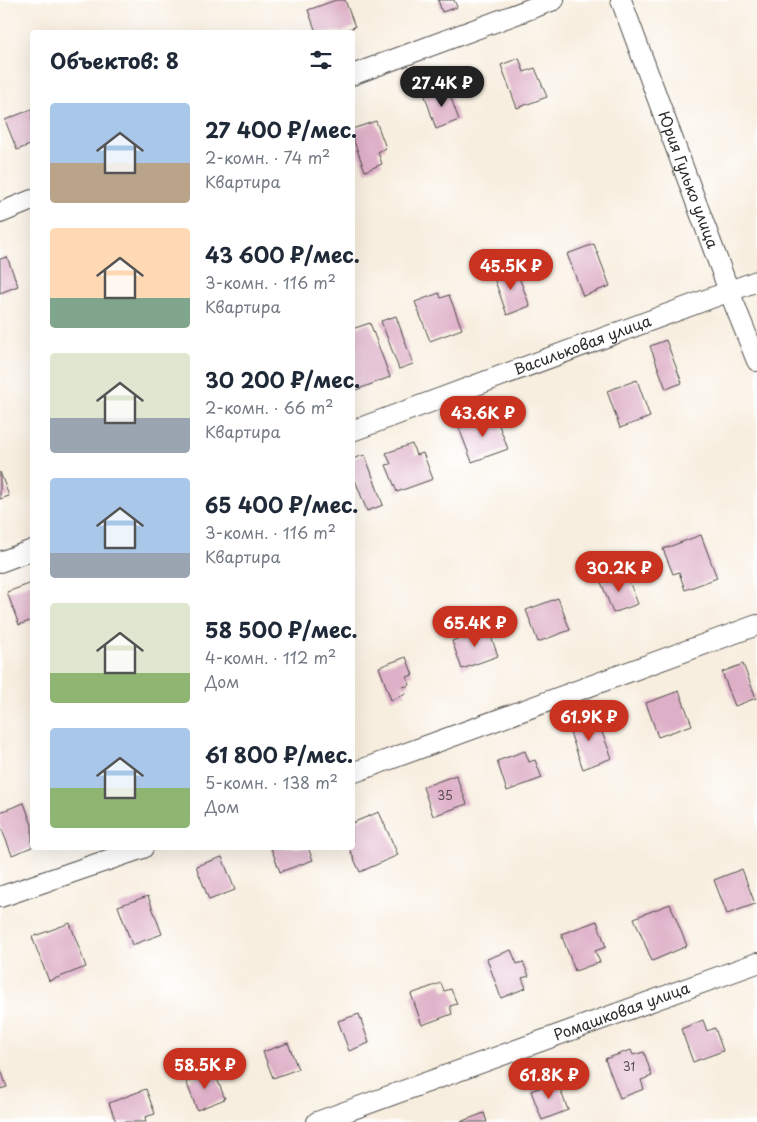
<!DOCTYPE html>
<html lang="ru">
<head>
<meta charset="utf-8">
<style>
  :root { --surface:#fff; --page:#f2f2f3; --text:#1f2937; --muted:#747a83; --accent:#c8321e }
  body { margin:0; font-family:"Playpen Sans",sans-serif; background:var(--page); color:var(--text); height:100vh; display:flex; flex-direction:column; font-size:19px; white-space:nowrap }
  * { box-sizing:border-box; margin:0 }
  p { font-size:16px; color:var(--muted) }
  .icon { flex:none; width:28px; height:28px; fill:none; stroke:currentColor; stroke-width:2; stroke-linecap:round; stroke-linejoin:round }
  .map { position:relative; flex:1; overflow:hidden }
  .side { position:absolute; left:30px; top:30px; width:325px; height:820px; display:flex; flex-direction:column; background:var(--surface); border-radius:5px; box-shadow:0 5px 20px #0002 }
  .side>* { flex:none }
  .price { position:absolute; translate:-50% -42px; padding:0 11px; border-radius:18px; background:var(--accent); color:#fff; font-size:16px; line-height:32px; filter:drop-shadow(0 1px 2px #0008) }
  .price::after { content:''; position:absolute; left:50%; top:30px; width:15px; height:11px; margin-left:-8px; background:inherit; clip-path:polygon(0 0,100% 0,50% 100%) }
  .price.current { background:#222; color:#fff }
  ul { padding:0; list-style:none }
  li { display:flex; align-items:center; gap:15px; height:125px; padding:0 20px }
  li span { display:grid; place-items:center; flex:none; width:140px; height:100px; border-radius:5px; color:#555 }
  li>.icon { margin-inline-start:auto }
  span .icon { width:60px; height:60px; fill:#fffc; stroke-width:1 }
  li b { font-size:21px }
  h2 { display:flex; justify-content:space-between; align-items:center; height:60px; padding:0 20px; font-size:21px }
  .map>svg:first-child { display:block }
  .building { fill:#deb0c8 }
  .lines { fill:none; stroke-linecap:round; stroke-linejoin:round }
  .minor-casing { stroke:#4a4846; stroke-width:22 }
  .minor { stroke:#fff; stroke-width:20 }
  .labels { text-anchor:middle; stroke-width:4.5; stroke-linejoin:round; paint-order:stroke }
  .number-label { font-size:12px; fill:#584c52 }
  .street-label { font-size:15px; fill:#2b2b2b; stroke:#fff }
</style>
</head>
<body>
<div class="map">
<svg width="757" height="1122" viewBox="0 0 757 1122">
  <rect width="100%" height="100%" fill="#fff"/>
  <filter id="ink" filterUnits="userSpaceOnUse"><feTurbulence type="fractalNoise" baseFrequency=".02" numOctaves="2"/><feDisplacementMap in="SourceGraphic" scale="10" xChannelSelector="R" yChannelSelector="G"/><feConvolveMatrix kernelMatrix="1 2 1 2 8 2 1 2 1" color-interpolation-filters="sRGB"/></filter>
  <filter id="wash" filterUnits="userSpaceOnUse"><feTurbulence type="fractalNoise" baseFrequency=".0096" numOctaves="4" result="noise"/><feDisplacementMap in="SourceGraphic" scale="20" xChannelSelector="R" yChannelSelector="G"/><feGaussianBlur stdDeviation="1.12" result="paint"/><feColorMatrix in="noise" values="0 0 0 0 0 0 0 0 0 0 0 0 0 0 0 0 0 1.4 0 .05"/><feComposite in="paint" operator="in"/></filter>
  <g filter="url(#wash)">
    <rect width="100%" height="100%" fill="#f8eedf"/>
    <g id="blocks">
      <g class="building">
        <polygon points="336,0 345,0 355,27 340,32 316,32 308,10"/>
        <polygon points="438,0 454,0 457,7 442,12"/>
        <polygon points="519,58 524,72 535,68 547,97 517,108 501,65"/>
        <polygon points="447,87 459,120 436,129 425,96"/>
        <polygon points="32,109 32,144 17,150 5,120"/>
        <polygon points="376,121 386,148 378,152 382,164 365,171 352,136 352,129"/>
        <polygon points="594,244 610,286 583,296 567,254"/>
        <polygon points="7,257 18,286 0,293 0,259"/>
        <polygon points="515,267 530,306 507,315 493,275"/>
        <polygon points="439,293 441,298 449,295 462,329 430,341 415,302"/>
        <polygon points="396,316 413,364 399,369 381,321"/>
        <polygon points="370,323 390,377 356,390 352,381 352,329"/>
        <polygon points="666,340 682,383 666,389 650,346"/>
        <polygon points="637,380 650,417 620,428 607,391"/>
        <polygon points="495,415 508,449 472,462 459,428"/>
        <polygon points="412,444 416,455 423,453 433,479 397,492 386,465 391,464 386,453"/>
        <polygon points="365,455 383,505 367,511 352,472 352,459"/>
        <polygon points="0,472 9,496 0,499"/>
        <polygon points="701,535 717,578 685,590 679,572 673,574 663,549"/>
        <polygon points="626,573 638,604 613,613 601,582"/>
        <polygon points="32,583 32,620 19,625 7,592"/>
        <polygon points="558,598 570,630 538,642 526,610"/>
        <polygon points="488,628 498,656 462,669 452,641"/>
        <polygon points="406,657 413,675 407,677 410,685 403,687 406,694 391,700 379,667"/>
        <polygon points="743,664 756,698 735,706 722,672"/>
        <polygon points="679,691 692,725 658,737 646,703"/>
        <polygon points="587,715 589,720 596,717 612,758 583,769 568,727 577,724 576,720"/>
        <polygon points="525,751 529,762 535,760 542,778 507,791 497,761"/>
        <polygon points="456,775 467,804 433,816 423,787"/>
        <polygon points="24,803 32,825 32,847 12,855 0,825 0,812"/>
        <polygon points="379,812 398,855 360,872 349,848 352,848 352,823"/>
        <polygon points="271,848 308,848 313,860 280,872"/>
        <polygon points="222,857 235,890 209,900 196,866"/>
        <polygon points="742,869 755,904 727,914 714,880"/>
        <polygon points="148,896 162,934 132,945 118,906"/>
        <polygon points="670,904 687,946 652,961 634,918"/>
        <polygon points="597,921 606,947 595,951 600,962 575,971 561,934"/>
        <polygon points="70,923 86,967 49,981 32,937"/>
        <polygon points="511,950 517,964 523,962 529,976 522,978 526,988 501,998 487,959"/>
        <polygon points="441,983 444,991 451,989 457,1004 450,1006 452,1014 422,1025 411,994"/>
        <polygon points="359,1014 369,1043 349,1051 338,1021"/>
        <polygon points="703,1020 707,1031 715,1028 723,1051 693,1062 681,1029"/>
        <polygon points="288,1043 298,1069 273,1078 263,1052"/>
        <polygon points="631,1050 633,1055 644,1052 652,1076 641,1080 644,1089 620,1098 605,1059"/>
        <polygon points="0,1067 7,1087 0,1089"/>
        <polygon points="214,1071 225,1099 197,1110 186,1081"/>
        <polygon points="557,1081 568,1110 542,1120 531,1091"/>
        <polygon points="146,1089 155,1114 145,1117 146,1122 116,1122 109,1103"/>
        <polygon points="484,1113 487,1122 460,1122"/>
      </g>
    </g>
  </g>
  <g filter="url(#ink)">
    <use href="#blocks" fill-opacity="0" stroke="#4a4846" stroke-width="1"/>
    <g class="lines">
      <defs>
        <g id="minor">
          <path id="s1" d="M621,0l108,291 28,70"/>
          <polyline points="352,75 554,0"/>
          <polyline points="0,213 32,200"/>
          <path id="s2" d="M352,431l405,-150"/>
          <polyline points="0,562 32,550"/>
          <polyline points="352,773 757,625"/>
          <polyline points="0,897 143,848"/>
          <path id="s3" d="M317,1122l440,-159"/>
        </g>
      </defs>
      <use href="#minor" class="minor-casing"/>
      <use href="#minor" class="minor"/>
    </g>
  </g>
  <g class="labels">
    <g class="number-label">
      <text x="445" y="800">35</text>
      <text x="629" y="1071">31</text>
    </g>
    <g class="street-label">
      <text dy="5" stroke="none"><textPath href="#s1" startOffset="192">Юрия Гулько улица</textPath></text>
      <text dy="5" stroke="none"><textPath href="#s2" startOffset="246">Васильковая улица</textPath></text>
      <text dy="5" stroke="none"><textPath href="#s3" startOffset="324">Ромашковая улица</textPath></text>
    </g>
  </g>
</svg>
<b class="price current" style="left:442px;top:108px">27.4K ₽</b>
<b class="price" style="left:511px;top:291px">45.5K ₽</b>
<b class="price" style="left:483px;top:438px">43.6K ₽</b>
<b class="price" style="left:619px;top:593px">30.2K ₽</b>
<b class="price" style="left:475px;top:648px">65.4K ₽</b>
<b class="price" style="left:589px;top:742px">61.9K ₽</b>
<b class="price" style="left:205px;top:1090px">58.5K ₽</b>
<b class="price" style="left:549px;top:1100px">61.8K ₽</b>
<section class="side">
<h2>Объектов: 8<svg class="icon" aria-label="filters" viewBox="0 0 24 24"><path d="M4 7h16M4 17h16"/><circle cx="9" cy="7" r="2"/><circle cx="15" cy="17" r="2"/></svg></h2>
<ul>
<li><span style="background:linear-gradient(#a9c7e8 60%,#b9a48a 0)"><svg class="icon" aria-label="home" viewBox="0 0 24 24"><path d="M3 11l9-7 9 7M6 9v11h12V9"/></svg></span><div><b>27 400 ₽/мес.</b><p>2-комн. · 74 m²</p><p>Квартира</p></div></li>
<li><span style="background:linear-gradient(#ffd9b3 70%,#7fa58c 0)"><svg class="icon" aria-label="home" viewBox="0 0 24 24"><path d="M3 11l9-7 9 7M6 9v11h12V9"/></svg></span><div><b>43 600 ₽/мес.</b><p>3-комн. · 116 m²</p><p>Квартира</p></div></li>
<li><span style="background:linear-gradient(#dfe7d0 65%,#9aa5b1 0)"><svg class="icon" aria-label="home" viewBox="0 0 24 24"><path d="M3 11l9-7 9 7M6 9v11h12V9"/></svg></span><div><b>30 200 ₽/мес.</b><p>2-комн. · 66 m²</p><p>Квартира</p></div></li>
<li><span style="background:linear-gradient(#a9c7e8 75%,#9aa5b1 0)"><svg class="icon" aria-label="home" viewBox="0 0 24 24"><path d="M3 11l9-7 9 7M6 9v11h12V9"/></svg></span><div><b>65 400 ₽/мес.</b><p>3-комн. · 116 m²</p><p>Квартира</p></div></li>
<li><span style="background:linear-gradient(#dfe7d0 70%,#8fb573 0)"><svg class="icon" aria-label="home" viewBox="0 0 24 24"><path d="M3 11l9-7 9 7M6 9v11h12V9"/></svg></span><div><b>58 500 ₽/мес.</b><p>4-комн. · 112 m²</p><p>Дом</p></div></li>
<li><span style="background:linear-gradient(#a9c7e8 60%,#8fb573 0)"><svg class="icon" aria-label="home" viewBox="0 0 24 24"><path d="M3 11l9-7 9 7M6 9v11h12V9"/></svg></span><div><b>61 800 ₽/мес.</b><p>5-комн. · 138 m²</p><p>Дом</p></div></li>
</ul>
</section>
</div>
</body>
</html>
